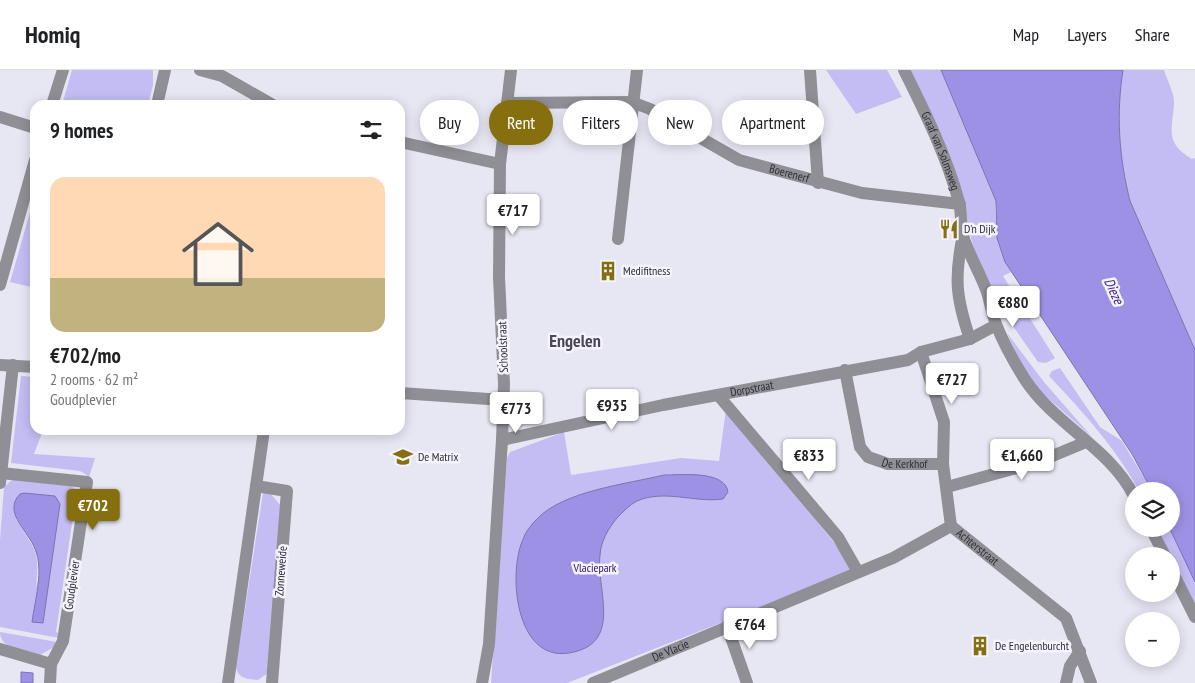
<!DOCTYPE html>
<html lang="en">
<head>
<meta charset="utf-8">
<style>
  :root { --surface:#fff; --page:#f2f2f2; --text:#202124; --muted:#757577; --line:#e0e0e0; --accent:#866f0f }
  body { margin:0; font-family:"PT Sans Narrow",sans-serif; background:var(--page); color:var(--text); height:100vh; display:flex; flex-direction:column; font-size:19px; white-space:nowrap }
  * { box-sizing:border-box; margin:0 }
  p { font-size:16px; color:var(--muted) }
  .icon { flex:none; width:28px; height:28px; fill:none; stroke:currentColor; stroke-width:2; stroke-linecap:round; stroke-linejoin:round }
  .map { position:relative; flex:1; overflow:hidden }
  .panel { position:absolute; left:30px; top:30px; width:375px; height:335px; display:flex; flex-direction:column; background:var(--surface); border-radius:15px; box-shadow:0 2px 12px #0003 }
  .panel>* { flex:none }
  .banner { position:absolute; left:420px; top:30px; width:475px; height:45px; display:flex; gap:10px }
  .tools { position:absolute; left:1125px; top:412px; display:grid; gap:10px }
  .tools a { display:grid; place-items:center; width:55px; height:55px; border-radius:50%; background:var(--surface); box-shadow:0 2px 12px #0003; font-size:25px }
  .price { position:absolute; translate:-50% -42px; padding:0 11px; border-radius:5px; background:#fff; color:#222; font-size:16px; line-height:32px; filter:drop-shadow(0 1px 2px #0008) }
  .price::after { content:''; position:absolute; left:50%; top:30px; width:15px; height:11px; margin-left:-8px; background:inherit; clip-path:polygon(0 0,100% 0,50% 100%) }
  .price.selected { background:var(--accent); color:#fff }
  ul { padding:0; list-style:none }
  li { display:grid; align-content:center; gap:10px; height:265px; padding:0 20px }
  li+li { border-top:1px solid var(--line) }
  li span { display:grid; place-items:center; height:155px; border-radius:15px; color:#555 }
  li>.icon { margin-inline-start:auto }
  span .icon { width:90px; height:90px; fill:#fffc; stroke-width:1 }
  li b { font-size:21px }
  h2 { display:flex; justify-content:space-between; align-items:center; height:60px; padding:0 20px; font-size:21px }
  .tag { padding:0 18px; border-radius:22px; background:var(--surface); box-shadow:0 2px 12px #0003; font-size:18px; line-height:45px }
  .tag.selected { background:var(--accent); color:#fff }
  header { display:flex; align-items:center; gap:30px; box-sizing:border-box; height:70px; padding:0 25px; background:var(--surface); border-bottom:1px solid var(--line) }
  header strong { font-size:24px }
  nav { display:flex; gap:28px; margin-inline-start:auto; font-size:18px }
  .map>svg:first-child { display:block }
  .green { fill:#c3bdf4; fill-rule:evenodd }
  .water { fill:#9d91e5; stroke:#7c73b0 }
  .lines { fill:none; stroke-linecap:round; stroke-linejoin:round }
  .minor { stroke:#908f95; stroke-width:12 }
  .labels { text-anchor:middle; stroke-width:5; stroke-linejoin:round; paint-order:stroke }
  .street-label { font-size:12px; fill:#2e2e33; stroke:#f4f3fe }
  .poi-label { font-size:12px; fill:#2e2e33; stroke:#f4f3fe; text-anchor:start }
  .park-label { font-size:12px; fill:#321173; stroke:#f4f3fe }
  .water-label { font-size:14px; font-style:italic; fill:#3e2383; stroke:#f4f3fe }
  .district-label { font-size:18px; font-weight:bold; fill:#494853; stroke:#f4f3fe }
</style>
</head>
<body>
<header>
<strong>Homiq</strong>
<nav><a>Map</a><a>Layers</a><a>Share</a></nav>
</header>
<div class="map">
<svg width="1195" height="613" viewBox="0 0 1195 613">
  <rect width="100%" height="100%" fill="#e7e6f3"/>
  <g class="green">
    <polygon points="72,0 153,0 153,15 148,35 62,35"/>
    <polygon points="826,0 887,0 902,27 856,44"/>
    <path d="M903,0h38l55,131c-2,22 3,53 15,71l-8,4 52,82 -9,5 -8,-1 -51,-73 -7,-18 -19,-70z"/>
    <path d="M1123,0h41c3,10 11,24 10,34 -2,28 -9,38 18,55l3,-1v192l-65,-149c-11,-44 -14,-86 -7,-131z"/>
    <polygon points="35,125 35,218 10,212"/>
    <polygon points="1007,263 1044,312 1092,367 1041,322 1024,300"/>
    <path d="M1060,298l40,59 22,14 30,50h-13c-23,-43 -56,-79 -90,-115l3,-5z"/>
    <polygon points="21,306 35,307 35,360 43,360 34,384 95,388 88,410 87,405 80,401 11,393"/>
    <polygon points="726,339 832,470 854,501 567,613 491,613 507,388 510,382 564,362 571,405 681,388 719,391"/>
    <path d="M13,409c12,1 46,1 55,5 7,3 12,12 12,19h-5l-19,129 4,2 -1,4 -59,-11v-87l4,-53zM60,434l-24,84c4,-41 -1,-36 -20,-69z"/>
    <path d="M263,423h7l11,13 -13,167 -10,7c-10,-1 -20,-1 -22,-13z"/>
    <polygon points="1158,459 1170,459 1195,512 1195,545"/>
    <path d="M0,562l57,10 -1,4 -16,9c-14,-4 -40,-5 -40,-23z"/>
  </g>
  <g class="water">
    <path d="M941,0h182c-7,45 -4,87 7,131l65,149v232l-25,-53 1,-38h-19l-20,-37 -127,-192 -8,-24 -1,-37z"/>
    <path d="M664,405c17,0 61,-5 64,17l-5,7c-29,4 -58,-10 -86,2 -8,4 -14,11 -20,17 -9,11 -16,23 -17,37 -4,35 24,89 -31,98 -54,9 -62,-82 -45,-116 2,-6 8,-13 13,-18 26,-28 90,-35 127,-44z"/>
    <path d="M24,423l31,3 5,8 -17,119 -11,-1c3,-22 12,-52 3,-73 -6,-17 -33,-37 -15,-55z"/>
    <polygon points="21,602 33,603 33,613 21,613"/>
  </g>
  <g class="lines">
    <g class="minor">
      <polyline points="200,0 222,6 273,35"/>
      <polyline points="810,0 818,113"/>
      <path id="s1" d="M904,0c21,42 43,87 55,132 3,11 1,23 4,34 6,19 17,37 24,56 3,10 5,22 9,32 7,18 18,38 28,54 30,47 85,69 110,118"/>
      <path id="s2" d="M507,33l125,-1 18,7 89,51 123,33 98,11"/>
      <polyline points="52,35 63,0"/>
      <polyline points="157,35 165,0"/>
      <polyline points="0,47 35,58"/>
      <polyline points="400,72 500,94"/>
      <path d="M963,165c-9,43 -7,63 7,104"/>
      <polyline points="618,169 637,0"/>
      <polyline points="0,215 35,90"/>
      <path id="s3" d="M921,282l23,70 -1,42 8,62 115,92 25,65"/>
      <polyline points="0,295 35,297"/>
      <path id="s4" d="M845,300l15,77 8,10 20,7h55"/>
      <polyline points="400,323 503,330"/>
      <polyline points="718,325 838,467 858,502"/>
      <path id="s5" d="M502,370l161,-35 245,-45 13,-8 49,-13 26,-14"/>
      <polyline points="1,403 87,412 63,571 51,594 50,613"/>
      <polyline points="0,413 13,295"/>
      <polyline points="256,416 287,421 272,613"/>
      <polyline points="947,417 1038,392 1086,372"/>
      <polyline points="1151,459 1165,486"/>
      <polyline points="1171,499 1195,547"/>
      <polyline points="727,556 747,613"/>
      <polyline points="0,579 51,594"/>
      <polyline points="228,613 264,360"/>
      <polyline points="482,613 489,574 502,370 504,314 499,207 500,94 511,0"/>
      <path id="s6" d="M593,613l300,-125 58,-32"/>
      <polyline points="1066,613 1070,596 1080,581"/>
    </g>
  </g>
  <defs>
    <symbol id="restaurant-bare" viewBox="-9 -9 18 18"><path d="M-5-6h1v4h1v-4h1v4h1v-4h1v5L-1.5 .5V6h-2V.5L-5-1ZM5-6V6H3V1.5H1.5Q1.5-4 5-6Z" fill="#866f0f" stroke="#f4f3fe" stroke-width="2.5" paint-order="stroke"/></symbol>
    <symbol id="building-bare" viewBox="-9 -9 18 18"><path d="M-4-6H4V6H1V3H-1V6H-4ZM-2.5-4.3h1.7v1.8h-1.7ZM.8-4.3h1.7v1.8H.8ZM-2.5-1h1.7V.8h-1.7ZM.8-1h1.7V.8H.8Z" fill="#866f0f" stroke="#f4f3fe" stroke-width="2.5" paint-order="stroke"/></symbol>
    <symbol id="school-bare" viewBox="-9 -9 18 18"><path d="M0-5L7-2L0 1L-7-2ZM-4 1L0 2.5L4 1V4Q0 6-4 4Z" fill="#866f0f" stroke="#f4f3fe" stroke-width="2.5" paint-order="stroke"/></symbol>
  </defs>
  <g fill-rule="evenodd">
    <use href="#restaurant-bare" x="935" y="145" width="28" height="28"/>
    <use href="#building-bare" x="594" y="187" width="28" height="28"/>
    <use href="#school-bare" x="389" y="373" width="28" height="28"/>
    <use href="#building-bare" x="966" y="562" width="28" height="28"/>
  </g>
  <g class="labels">
    <g class="street-label">
      <text dy="4" stroke="none"><textPath href="#s1" startOffset="89">Graaf van Solmsweg</textPath></text>
      <text dy="4" stroke="none"><textPath href="#s2" startOffset="299">Boerenerf</textPath></text>
      <text transform="translate(503 277) rotate(-92)" y="4">Schoolstraat</text>
      <text dy="4" stroke="none"><textPath href="#s5" startOffset="255">Dorpstraat</textPath></text>
      <text dy="4" stroke="none"><textPath href="#s4" startOffset="129">De Kerkhof</textPath></text>
      <text dy="4" stroke="none"><textPath href="#s3" startOffset="212">Achterstraat</textPath></text>
      <text transform="translate(281 501) rotate(-86)" y="4">Zonneweide</text>
      <text transform="translate(72 515) rotate(-82)" y="4">Goudplevier</text>
      <text dy="4" stroke="none"><textPath href="#s6" startOffset="84">De Vlacie</textPath></text>
    </g>
    <g class="poi-label">
      <text x="964" y="163">D'n Dijk</text>
      <text x="623" y="205">Medifitness</text>
      <text x="418" y="391">De Matrix</text>
      <text x="995" y="580">De Engelenburcht</text>
    </g>
    <g class="park-label">
      <text x="595" y="502">Vlaciepark</text>
    </g>
    <g class="water-label">
      <text transform="translate(1114 221) rotate(65)" y="5">Dieze</text>
    </g>
    <g class="district-label">
      <text x="575" y="277">Engelen</text>
    </g>
  </g>
</svg>
<div class="tools">
<a><svg class="icon" aria-label="layers" viewBox="0 0 24 24"><path d="M12 4l9 5-9 5-9-5zM3 14l9 5 9-5"/></svg></a>
<a>+</a>
<a>−</a>
</div>
<b class="price" style="left:513px;top:166px">€717</b>
<b class="price" style="left:1013px;top:258px">€880</b>
<b class="price" style="left:952px;top:335px">€727</b>
<b class="price" style="left:612px;top:361px">€935</b>
<b class="price" style="left:516px;top:364px">€773</b>
<b class="price" style="left:809px;top:411px">€833</b>
<b class="price" style="left:1022px;top:411px">€1,660</b>
<b class="price selected" style="left:93px;top:461px">€702</b>
<b class="price" style="left:750px;top:580px">€764</b>
<div class="banner">
<a class="tag">Buy</a>
<a class="tag selected">Rent</a>
<a class="tag">Filters</a>
<a class="tag">New</a>
<a class="tag">Apartment</a>
</div>
<section class="panel">
<h2>9 homes<svg class="icon" aria-label="filters" viewBox="0 0 24 24"><path d="M4 7h16M4 17h16"/><circle cx="9" cy="7" r="2"/><circle cx="15" cy="17" r="2"/></svg></h2>
<ul>
<li><span style="background:linear-gradient(#ffd9b3 65%,#c2b280 0)"><svg class="icon" aria-label="home" viewBox="0 0 24 24"><path d="M3 11l9-7 9 7M6 9v11h12V9"/></svg></span><div><b>€702/mo</b><p>2 rooms · 62 m²</p><p>Goudplevier</p></div></li>
</ul>
</section>
</div>
</body>
</html>
